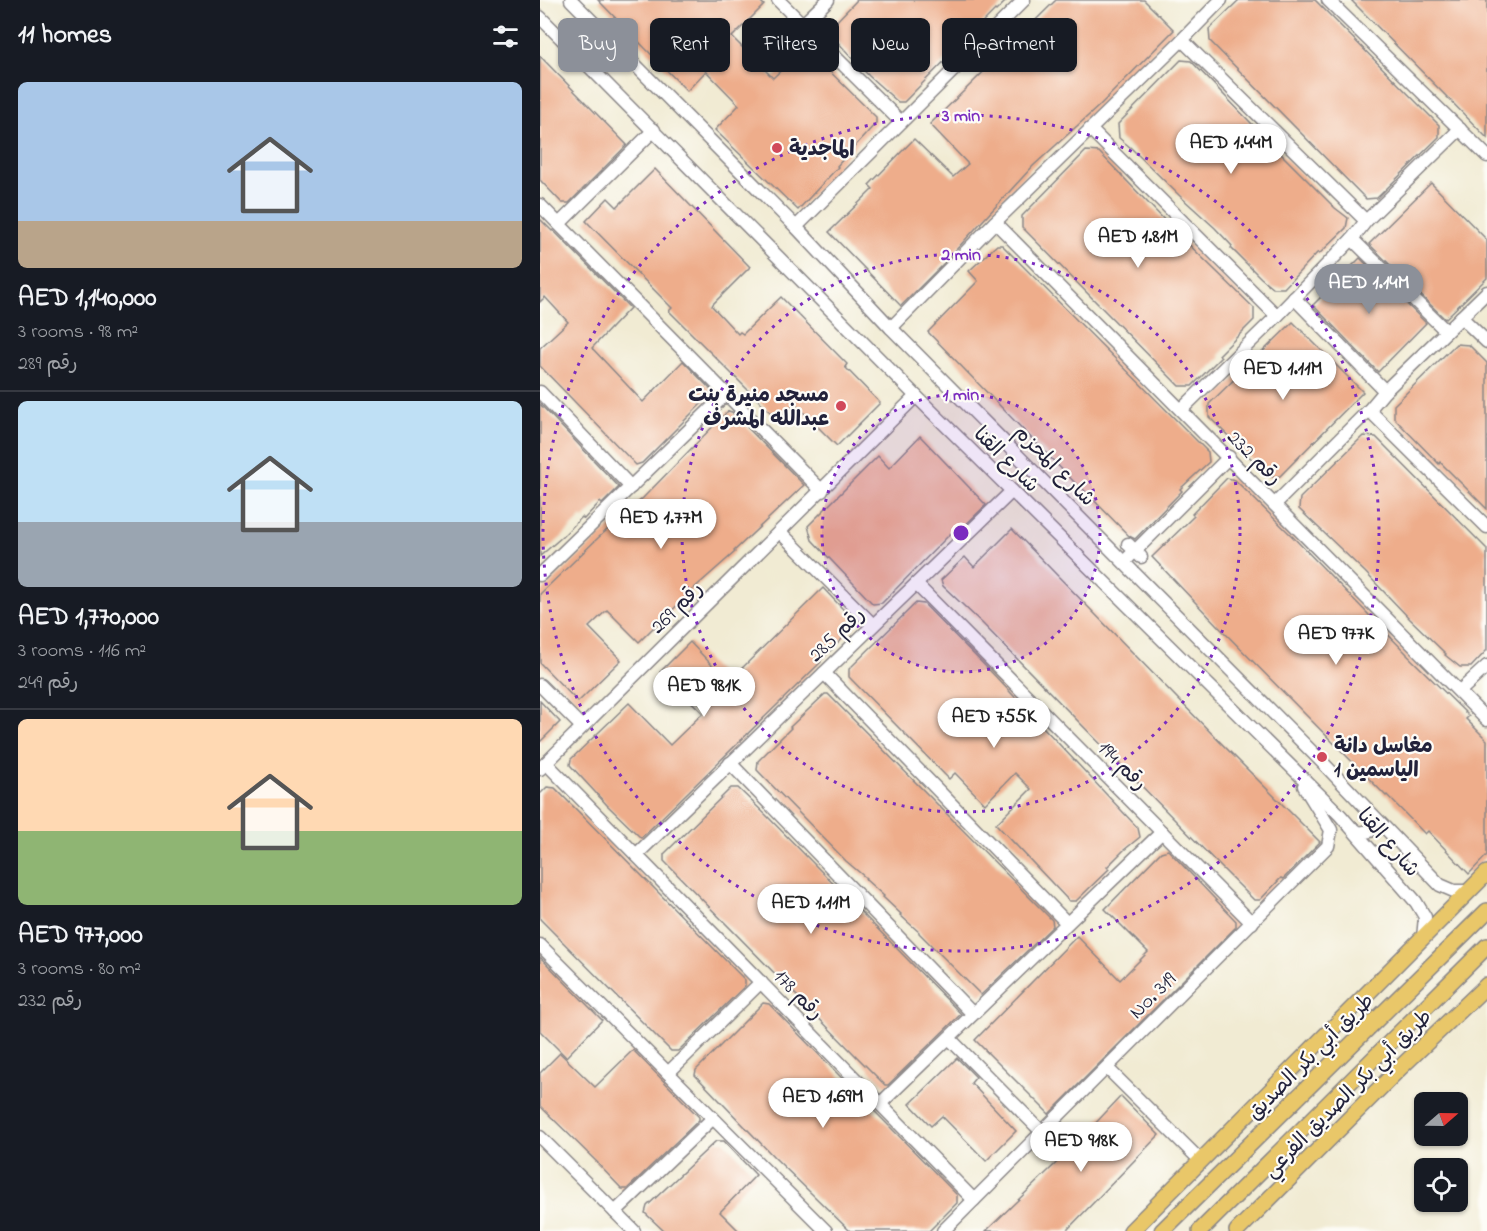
<!DOCTYPE html>
<html lang="en">
<head>
<meta charset="utf-8">
<style>
  :root { --surface:#171b24; --page:#20242c; --text:#f1f3f6; --muted:#9ea1a6; --line:#363941; --accent:#8c9099 }
  body { margin:0; font-family:"Indie Flower","Playpen Sans Arabic",sans-serif; background:var(--page); color:var(--text); height:100vh; display:flex; flex-direction:column; font-size:22px; white-space:nowrap }
  * { box-sizing:border-box; margin:0 }
  p { font-size:20px; color:var(--muted) }
  .icon { flex:none; width:33px; height:33px; fill:none; stroke:currentColor; stroke-width:2; stroke-linecap:round; stroke-linejoin:round }
  .map { position:relative; flex:1; overflow:hidden }
  .panel { display:flex; flex-direction:column; background:var(--surface); width:540px }
  .panel>* { flex:none }
  .guide { position:absolute; left:18px; top:18px; width:570px; height:54px; display:flex; gap:12px }
  .needle { width:39px; rotate:70deg }
  .fabs { position:absolute; left:874px; top:1092px; display:grid; gap:12px }
  .fabs a { display:grid; place-items:center; width:54px; height:54px; border-radius:9px; background:var(--surface); box-shadow:0 2px 4px #0004; font-size:30px }
  .price { position:absolute; translate:-50% -51px; padding:0 14px; border-radius:21px; background:#fff; color:#222; font-size:20px; line-height:39px; filter:drop-shadow(0 2px 3px #0008) }
  .price::after { content:''; position:absolute; left:50%; top:36px; width:18px; height:14px; margin-left:-9px; background:inherit; clip-path:polygon(0 0,100% 0,50% 100%) }
  .price.selected { background:var(--accent); color:#fff }
  ul { padding:0; list-style:none }
  li { display:grid; align-content:center; gap:12px; height:318px; padding:0 18px }
  li+li { border-top:2px solid var(--line) }
  li span { display:grid; place-items:center; height:186px; border-radius:9px; color:#555 }
  li>.icon { margin-inline-start:auto }
  span .icon { width:108px; height:108px; fill:#fffc; stroke-width:1 }
  li b { font-size:26px }
  h2 { display:flex; justify-content:space-between; align-items:center; height:72px; padding:0 18px; font-size:26px }
  .pill { padding:0 21px; border-radius:9px; background:var(--surface); box-shadow:0 2px 4px #0004; font-size:21px; line-height:54px }
  .pill.selected { background:var(--accent); color:#fff }
  main { display:flex; flex:1; min-height:0 }
  .map>svg:first-child { display:block }
  .building { fill:#eead8b }
  .lines { fill:none; stroke-linecap:round; stroke-linejoin:round }
  .minor-casing { stroke:#8a8687; stroke-width:15 }
  .major-casing { stroke:#8a8687; stroke-width:18 }
  .minor { stroke:#fff; stroke-width:12 }
  .major { stroke:#e9c769; stroke-width:15 }
  .ring { fill:none; stroke:#7b2cbf; stroke-width:3; stroke-dasharray:3 6 }
  .poi-dot { fill:#d1495b; stroke:#fdfcf7; stroke-width:2 }
  .labels { text-anchor:middle; stroke-width:4.5; stroke-linejoin:round; paint-order:stroke }
  .poi-label { font-size:21px; font-weight:bold; fill:#22223b; stroke:#fdfcf7; text-anchor:start }
  .street-label { font-size:21px; fill:#22223b; stroke:#fdfcf7 }
  .centre { fill:#7b2cbf; stroke:#fdfcf7; stroke-width:3 }
  .ring-label { font-size:18px; text-anchor:middle; font-weight:bold; fill:#7b2cbf; stroke:#fdfcf7; stroke-width:4.5; stroke-linejoin:round; paint-order:stroke }
</style>
</head>
<body>
<main>
<section class="panel">
<h2>11 homes<svg class="icon" aria-label="filters" viewBox="0 0 24 24"><path d="M4 7h16M4 17h16"/><circle cx="9" cy="7" r="2"/><circle cx="15" cy="17" r="2"/></svg></h2>
<ul>
<li><span style="background:linear-gradient(#a9c7e8 75%,#b9a48a 0)"><svg class="icon" aria-label="home" viewBox="0 0 24 24"><path d="M3 11l9-7 9 7M6 9v11h12V9"/></svg></span><div><b>AED 1,140,000</b><p>3 rooms · 98 m²</p><p>رقم 289</p></div></li>
<li><span style="background:linear-gradient(#bfe0f5 65%,#9aa5b1 0)"><svg class="icon" aria-label="home" viewBox="0 0 24 24"><path d="M3 11l9-7 9 7M6 9v11h12V9"/></svg></span><div><b>AED 1,770,000</b><p>3 rooms · 116 m²</p><p>رقم 249</p></div></li>
<li><span style="background:linear-gradient(#ffd9b3 60%,#8fb573 0)"><svg class="icon" aria-label="home" viewBox="0 0 24 24"><path d="M3 11l9-7 9 7M6 9v11h12V9"/></svg></span><div><b>AED 977,000</b><p>3 rooms · 80 m²</p><p>رقم 232</p></div></li>
</ul>
</section>
<div class="map">
<svg width="947" height="1231" viewBox="0 0 947 1231">
  <rect width="100%" height="100%" fill="#fdfcf7"/>
  <filter id="ink" filterUnits="userSpaceOnUse"><feTurbulence type="fractalNoise" baseFrequency=".0167" numOctaves="2"/><feDisplacementMap in="SourceGraphic" scale="12" xChannelSelector="R" yChannelSelector="G"/><feConvolveMatrix kernelMatrix="1 2 1 2 8 2 1 2 1" color-interpolation-filters="sRGB"/></filter>
  <filter id="wash" filterUnits="userSpaceOnUse"><feTurbulence type="fractalNoise" baseFrequency=".008" numOctaves="4" result="noise"/><feDisplacementMap in="SourceGraphic" scale="24" xChannelSelector="R" yChannelSelector="G"/><feGaussianBlur stdDeviation="1.35" result="paint"/><feColorMatrix in="noise" values="0 0 0 0 0 0 0 0 0 0 0 0 0 0 0 0 0 1.4 0 .05"/><feComposite in="paint" operator="in"/></filter>
  <g filter="url(#wash)">
    <rect width="100%" height="100%" fill="#f1ebd3"/>
    <g id="blocks">
      <g class="building">
        <polygon points="58,0 219,0 224,5 192,37 233,78 265,47 336,117 336,123 297,166 298,167 258,210 175,130 199,105 166,71 147,91"/>
        <polygon points="317,0 467,0 456,11 455,10 364,102 358,102 329,76 292,36 291,27"/>
        <polygon points="516,0 604,0 634,30 559,106 493,166 403,264 361,306 289,232 333,189 329,185 374,139 413,177 428,164 390,124 425,90"/>
        <polygon points="699,0 775,0 899,125 899,137 837,198 826,199 670,41 669,29"/>
        <polygon points="811,0 947,0 947,138 908,98"/>
        <polygon points="0,56 87,145 29,203 22,203 0,180"/>
        <polygon points="641,60 651,61 744,157 795,208 808,218 806,228 779,254 778,252 744,288 733,288 721,278 691,248 692,246 675,228 642,198 591,148 579,138 578,124"/>
        <polygon points="546,151 559,152 635,231 714,308 714,320 679,355 681,357 652,386 639,386 482,227 482,216"/>
        <polygon points="115,169 210,267 173,304 172,306 198,334 200,332 203,334 241,297 307,364 305,367 340,403 297,446 255,404 238,420 129,311 132,308 46,221 68,198 77,207"/>
        <polygon points="891,183 947,240 947,278 905,319 829,244"/>
        <polygon points="0,219 12,231 13,230 90,308 52,348 103,402 143,361 173,392 102,463 96,465 0,366 0,348 28,322 5,297 0,302"/>
        <polygon points="457,245 462,245 668,452 669,462 640,489 642,491 595,539 589,536 542,488 541,489 388,332 438,281 429,271"/>
        <polygon points="820,258 886,323 838,372 773,305"/>
        <polygon points="753,322 823,392 740,476 730,477 669,417 669,404"/>
        <polygon points="916,344 929,345 947,363 947,509 900,462 899,464 854,418 854,405"/>
        <polygon points="0,404 79,487 62,504 60,502 44,519 42,517 22,537 0,556"/>
        <polygon points="188,411 192,412 264,485 194,551 195,552 152,590 115,628 114,627 99,642 67,610 49,627 81,660 38,702 0,663 0,594 58,538 103,498"/>
        <polygon points="380,436 446,505 415,535 412,532 342,603 333,604 272,540 268,526 338,456 349,468"/>
        <polygon points="823,436 836,437 947,549 947,650 931,667 920,667 905,655 906,654 870,619 825,572 759,509 760,498"/>
        <polygon points="687,478 695,480 752,536 867,654 867,655 929,716 926,719 947,740 947,855 929,874 888,831 885,834 847,795 846,796 677,625 612,557 654,516 652,514"/>
        <polygon points="472,529 676,738 780,842 743,879 741,878 720,900 714,900 682,868 442,623 403,586 401,580 425,557 434,567"/>
        <polygon points="283,588 317,624 280,661 281,662 101,838 67,805 30,765 31,759 89,703 130,745 163,713 120,672 150,642 188,682"/>
        <polygon points="376,603 384,604 456,677 598,828 600,837 584,850 567,867 569,869 536,901 529,901 456,824 491,789 475,773 445,804 415,773 409,779 309,677 309,669"/>
        <polygon points="285,694 288,694 512,920 513,926 441,995 379,933 379,932 360,915 361,914 343,897 344,896 325,879 326,878 306,861 217,770 218,761 251,728 250,727"/>
        <polygon points="0,701 20,722 0,742"/>
        <polygon points="7,787 15,788 205,980 205,986 138,1051 131,1051 0,919 0,794"/>
        <polygon points="191,788 198,788 226,815 421,1014 348,1085 345,1085 316,1056 124,861 124,854"/>
        <polygon points="628,850 696,921 696,927 509,1114 435,1040 537,936 580,980 608,952 565,909 621,852"/>
        <polygon points="0,957 62,1020 26,1057 0,1031"/>
        <polygon points="223,1003 229,1004 417,1195 417,1203 389,1231 310,1231 235,1158 155,1075 156,1070"/>
        <polygon points="93,1050 159,1117 159,1120 87,1189 82,1189 58,1164 58,1163 0,1106 0,1073 20,1053 55,1087"/>
        <polygon points="417,1058 436,1077 431,1083 476,1131 446,1161 402,1116 391,1126 370,1104"/>
        <polygon points="581,1096 619,1135 526,1231 446,1231 537,1143"/>
        <polygon points="176,1141 184,1141 216,1175 180,1212 199,1231 124,1231 105,1213 107,1206"/>
      </g>
    </g>
  </g>
  <g filter="url(#ink)">
    <use href="#blocks" fill-opacity="0" stroke="#8a8687" stroke-width="1.5"/>
    <g class="lines">
      <defs>
        <g id="minor">
          <polyline points="31,0 256,227 351,328 782,762 900,885 914,891 929,891"/>
          <polyline points="238,0 361,122"/>
          <polyline points="788,0 947,156"/>
          <polyline points="0,17 376,396 800,815 876,902 885,917 883,938"/>
          <polyline points="262,25 288,0"/>
          <polyline points="642,40 826,221"/>
          <polyline points="550,129 737,316"/>
          <polyline points="0,205 282,491"/>
          <polyline points="455,222 947,720"/>
          <polyline points="19,224 114,130"/>
          <polyline points="256,227 484,0"/>
          <polyline points="812,239 906,331"/>
          <polyline points="754,298 845,391"/>
          <polyline points="921,317 947,342"/>
          <polyline points="351,328 455,222 642,40 681,0"/>
          <polyline points="0,392 91,487"/>
          <polyline points="641,410 737,316 812,239 826,221 920,129"/>
          <polyline points="829,410 947,527"/>
          <polyline points="735,504 829,410 845,391 947,292"/>
          <polyline points="240,532 333,625"/>
          <polyline points="588,544 601,557"/>
          <polyline points="584,562 689,457"/>
          <polyline points="0,575 186,394"/>
          <polyline points="376,584 712,923"/>
          <polyline points="284,673 527,923"/>
          <polyline points="0,685 42,727"/>
          <polyline points="920,691 947,666"/>
          <polyline points="6,763 434,1200"/>
          <polyline points="190,763 433,1014"/>
          <polyline points="0,769 376,396"/>
          <polyline points="814,829 819,833 830,831 833,823 828,811"/>
          <polyline points="96,855 472,491"/>
          <polyline points="0,945 286,1231"/>
          <polyline points="409,1038 502,1132"/>
          <polyline points="567,1068 661,1161"/>
          <polyline points="128,1073 221,982"/>
          <polyline points="340,1104 622,832"/>
          <polyline points="0,1137 94,1231"/>
          <polyline points="75,1212 173,1118"/>
          <polyline points="403,1231 788,846 791,830 764,786"/>
        </g>
        <g id="major">
          <polyline points="591,1231 947,873"/>
          <polyline points="622,1231 947,911"/>
          <polyline points="660,1231 947,946"/>
          <polyline points="697,1231 861,1067 947,985"/>
        </g>
      </defs>
      <use href="#minor" class="minor-casing"/>
      <use href="#major" class="major-casing"/>
      <use href="#minor" class="minor"/>
      <use href="#major" class="major"/>
    </g>
  </g>
  <circle cx="421" cy="533" r="139" fill="#7b2cbf" fill-opacity=".12"/>
  <g class="ring">
    <circle cx="421" cy="533" r="139"/>
    <circle cx="421" cy="533" r="279"/>
    <circle cx="421" cy="533" r="418"/>
  </g>
  <g class="poi-dot">
    <circle cx="237" cy="148" r="6"/>
    <circle cx="301" cy="406" r="6"/>
    <circle cx="782" cy="757" r="6"/>
  </g>
  <g class="labels">
    <g class="poi-label">
      <text x="249" y="155">الماجدية</text>
      <text x="289" y="401" text-anchor="end">مسجد منيرة بنت<tspan x="289" dy="24">عبدالله المشرف</tspan></text>
      <text x="794" y="752">مغاسل دانة<tspan x="794" dy="24">الياسمين 1</tspan></text>
    </g>
    <g class="street-label">
      <text transform="translate(715 457) rotate(45)" y="7">رقم 232</text>
      <text transform="translate(467 459) rotate(45)" y="7">شارع القنا</text>
      <text transform="translate(515 465) rotate(45)" y="7">شارع المحزم</text>
      <text transform="translate(136 607) rotate(-45)" y="7">رقم 269</text>
      <text transform="translate(296 634) rotate(-44)" y="7">رقم 285</text>
      <text transform="translate(583 765) rotate(45)" y="7">رقم 194</text>
      <text transform="translate(849 842) rotate(49)" y="7">شارع القنا</text>
      <text transform="translate(259 994) rotate(46)" y="7">رقم 178</text>
      <text transform="translate(612 995) rotate(-45)" y="7">No. 319</text>
      <text transform="translate(770 1056) rotate(-45)" y="7">طريق أبي بكر الصديق</text>
      <text transform="translate(807 1093) rotate(-45)" y="7">طريق أبي بكر الصديق الفرعي</text>
    </g>
  </g>
  <circle cx="421" cy="533" r="9" class="centre"/>
  <g class="ring-label">
    <text x="421" y="121">3 min</text>
    <text x="421" y="260">2 min</text>
    <text x="421" y="400">1 min</text>
  </g>
</svg>
<div class="fabs">
<a><svg class="needle" viewBox="-14 -14 28 28"><path d="M0-13l5 13h-10z" fill="#e53935"/><path d="M0 13l5-13h-10z" fill="#9ea1a6"/></svg></a>
<a><svg class="icon" aria-label="locate" viewBox="0 0 24 24"><circle cx="12" cy="12" r="6"/><path d="M12 2v4M12 18v4M2 12h4M18 12h4"/></svg></a>
</div>
<b class="price" style="left:691px;top:175px">AED 1.44M</b>
<b class="price" style="left:598px;top:269px">AED 1.81M</b>
<b class="price selected" style="left:829px;top:315px">AED 1.14M</b>
<b class="price" style="left:743px;top:401px">AED 1.11M</b>
<b class="price" style="left:121px;top:550px">AED 1.77M</b>
<b class="price" style="left:796px;top:666px">AED 977K</b>
<b class="price" style="left:164px;top:718px">AED 981K</b>
<b class="price" style="left:454px;top:749px">AED 755K</b>
<b class="price" style="left:271px;top:935px">AED 1.11M</b>
<b class="price" style="left:283px;top:1129px">AED 1.69M</b>
<b class="price" style="left:541px;top:1173px">AED 918K</b>
<div class="guide">
<a class="pill selected">Buy</a>
<a class="pill">Rent</a>
<a class="pill">Filters</a>
<a class="pill">New</a>
<a class="pill">Apartment</a>
</div>
</div>
</main>
</body>
</html>
